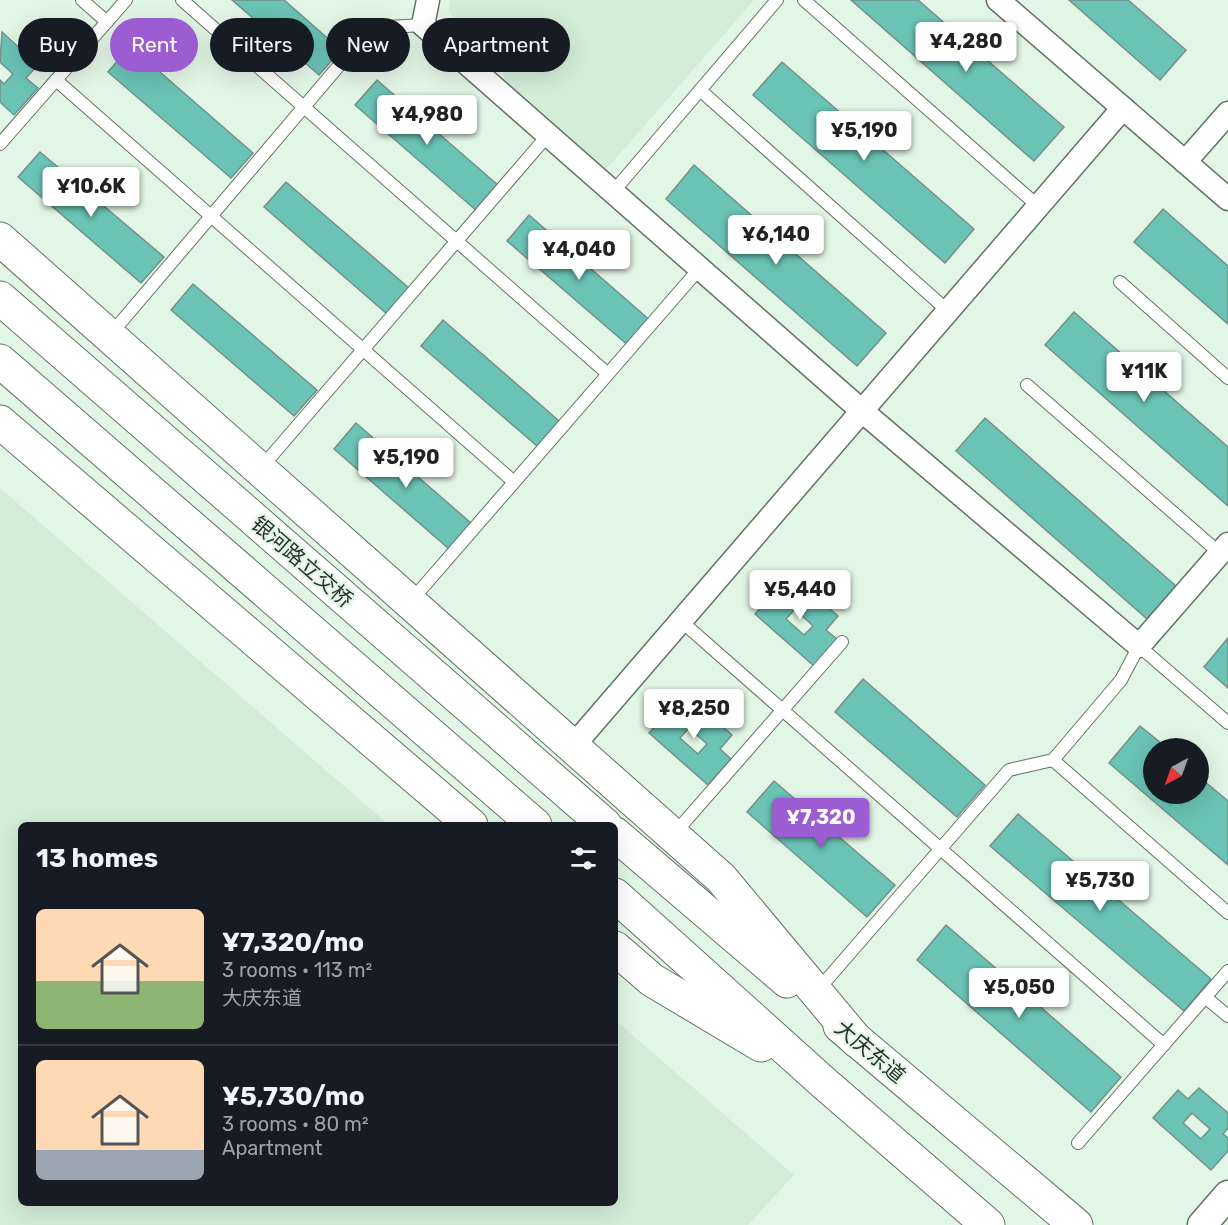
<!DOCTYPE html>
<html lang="en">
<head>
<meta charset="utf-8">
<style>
  :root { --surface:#171b24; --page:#242831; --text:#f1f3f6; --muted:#9ea1a6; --line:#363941; --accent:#9c5cd2 }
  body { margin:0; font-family:Rubik,"Noto Sans SC",sans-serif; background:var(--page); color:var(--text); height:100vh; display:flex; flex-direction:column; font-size:22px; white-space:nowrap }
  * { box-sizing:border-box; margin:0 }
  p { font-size:20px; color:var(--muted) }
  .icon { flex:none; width:33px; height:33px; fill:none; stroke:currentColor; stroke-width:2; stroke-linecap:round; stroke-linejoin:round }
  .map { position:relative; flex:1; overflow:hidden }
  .details { position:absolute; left:18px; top:822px; width:600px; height:384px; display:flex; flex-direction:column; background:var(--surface); border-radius:9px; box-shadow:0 6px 24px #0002 }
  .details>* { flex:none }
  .hud { position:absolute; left:18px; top:18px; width:600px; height:54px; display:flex; gap:12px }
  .needle { width:39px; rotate:221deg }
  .tools { position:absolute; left:1143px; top:738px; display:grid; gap:12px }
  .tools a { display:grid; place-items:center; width:66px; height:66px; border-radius:50%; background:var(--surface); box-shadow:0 6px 24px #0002; font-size:30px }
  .price { position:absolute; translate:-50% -51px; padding:0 14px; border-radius:6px; background:#fff; color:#222; font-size:20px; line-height:39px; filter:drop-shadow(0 2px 3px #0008) }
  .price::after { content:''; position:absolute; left:50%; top:36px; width:18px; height:14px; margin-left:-9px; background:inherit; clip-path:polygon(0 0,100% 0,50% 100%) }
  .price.on { background:var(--accent); color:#fff }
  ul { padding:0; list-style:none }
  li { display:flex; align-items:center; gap:18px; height:150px; padding:0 18px }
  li+li { border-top:2px solid var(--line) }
  li span { display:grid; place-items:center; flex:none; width:168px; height:120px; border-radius:9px; color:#555 }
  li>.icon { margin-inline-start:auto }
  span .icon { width:72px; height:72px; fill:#fffc; stroke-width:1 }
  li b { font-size:26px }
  h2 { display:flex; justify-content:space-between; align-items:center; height:72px; padding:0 18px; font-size:26px }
  .chip { padding:0 21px; border-radius:27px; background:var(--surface); box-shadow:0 6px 24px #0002; font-size:21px; line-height:54px }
  .chip.on { background:var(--accent); color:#fff }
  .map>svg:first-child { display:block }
  .built { fill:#d3edd7 }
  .building { fill:#6ac3b5; stroke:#75908a; stroke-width:1.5; fill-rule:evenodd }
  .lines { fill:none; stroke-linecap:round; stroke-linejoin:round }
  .service-casing { stroke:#617364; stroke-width:14 }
  .minor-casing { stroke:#617364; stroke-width:25 }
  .tertiary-casing { stroke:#617364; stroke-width:31 }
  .primary-casing { stroke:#617364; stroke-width:35 }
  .service { stroke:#fff; stroke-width:12 }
  .minor { stroke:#fff; stroke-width:22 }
  .tertiary { stroke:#fff; stroke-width:28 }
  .primary { stroke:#fff; stroke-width:33 }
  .labels { text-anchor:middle; stroke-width:4.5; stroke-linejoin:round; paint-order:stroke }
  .street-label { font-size:21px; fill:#282f29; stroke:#e2f6e5 }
</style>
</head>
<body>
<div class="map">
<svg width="1228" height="1225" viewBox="0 0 1228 1225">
  <rect width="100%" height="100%" fill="#e2f6e5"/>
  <g class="built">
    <polygon points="450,0 754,0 603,173 506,91 502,67 466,38 449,10"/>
    <polygon points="0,488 389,825 21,825 21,1203 615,1203 615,1020 794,1175 748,1225 0,1225"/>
  </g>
  <g class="building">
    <polygon points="232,0 284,0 341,50 319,75"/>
    <polygon points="851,0 918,0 1064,127 1034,161"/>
    <polygon points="1069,0 1128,0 1186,50 1160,80"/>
    <polygon points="2,32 38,65 26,78 38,88 14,115 0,102 0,80 4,84 13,74 0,62"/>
    <polygon points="130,46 253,153 231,178 108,72"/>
    <polygon points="782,62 974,229 945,263 753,95"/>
    <polygon points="377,80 499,186 478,212 355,105"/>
    <polygon points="40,152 164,257 141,283 18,177"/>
    <polygon points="694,165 886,333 857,366 666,199"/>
    <polygon points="286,182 409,288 387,314 264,207"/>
    <polygon points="1163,209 1228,266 1228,324 1134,242"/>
    <polygon points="529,215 652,322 630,347 507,241"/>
    <polygon points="193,284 317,390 294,416 171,310"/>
    <polygon points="1074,312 1228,447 1228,506 1045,345"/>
    <polygon points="443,320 566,427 544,452 421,346"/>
    <polygon points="985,418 1176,586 1147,619 956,451"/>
    <polygon points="356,423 479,530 456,555 334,449"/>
    <path d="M801,583l37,33 -12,14 11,9 -23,27 -59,-52 26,-28 10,9zM795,609l18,17 -9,9 -18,-16z"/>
    <polygon points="1228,638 1228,688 1204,667"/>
    <polygon points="863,679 985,785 957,817 835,712"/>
    <path d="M696,702l36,33 -12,14 11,10 -23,26 -59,-52 26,-28 10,9zM689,728l18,16 -9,10 -18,-16z"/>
    <polygon points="1140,726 1167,748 1154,748 1154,794 1198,794 1198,776 1228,801 1228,865 1109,763"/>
    <polygon points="774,781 895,885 867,917 747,812"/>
    <polygon points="1018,814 1211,979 1184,1011 990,846"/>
    <polygon points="946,925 1121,1077 1091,1112 917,960"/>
    <path d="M1199,1088l29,25v15l-5,6 5,4v13l-17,19 -58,-52 25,-28 10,9zM1192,1113l18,16 -9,10 -18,-16z"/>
  </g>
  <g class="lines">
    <defs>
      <g id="service">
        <polyline points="82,0 107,22"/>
        <polyline points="182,0 608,374"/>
        <polyline points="804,0 1038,206"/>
        <polyline points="56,80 514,482"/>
        <polyline points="700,90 948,311"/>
        <polyline points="0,144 126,0"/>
        <polyline points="613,192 777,0"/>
        <polyline points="1120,282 1228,378"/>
        <polyline points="110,335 371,28 423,25"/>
        <polyline points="1027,385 1223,556"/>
        <polyline points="261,468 548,135"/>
        <polyline points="411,601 700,268"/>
        <polyline points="681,621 1164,1045"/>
        <polyline points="1053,760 1228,913"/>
        <polyline points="674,834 842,642"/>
        <polyline points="817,991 1009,770 1053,760 1121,680 1139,646 1228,723"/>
        <polyline points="1205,997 1228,1016"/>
        <polyline points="1078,1143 1228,971"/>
      </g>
      <g id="minor">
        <polyline points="428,0 423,25 862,411 1139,646 1228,544"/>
        <polyline points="998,0 1228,199"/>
        <polyline points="1185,162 1228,113"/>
        <polyline points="574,745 1123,108"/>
      </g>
      <polyline id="tertiary" points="1202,1225 1228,1195"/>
      <g id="primary">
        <polyline points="0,239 721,878 857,1041"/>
        <polyline points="0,298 605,825"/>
        <polyline points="0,361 535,825"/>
        <polyline points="0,422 471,825"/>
        <polyline points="615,834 787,981"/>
        <polyline points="615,895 824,1083 988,1225"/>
        <polyline points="615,948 652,980 761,1045"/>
        <polyline points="840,1026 1076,1225"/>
      </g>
    </defs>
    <use href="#service" class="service-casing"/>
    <use href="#minor" class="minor-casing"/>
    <use href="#tertiary" class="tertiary-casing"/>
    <use href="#primary" class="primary-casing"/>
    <use href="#service" class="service"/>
    <use href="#minor" class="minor"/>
    <use href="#tertiary" class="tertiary"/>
    <use href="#primary" class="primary"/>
  </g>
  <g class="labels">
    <g class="street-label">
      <text transform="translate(302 562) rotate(41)" y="7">银河路立交桥</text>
      <text transform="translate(870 1052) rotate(40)" y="7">大庆东道</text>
    </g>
  </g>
</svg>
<div class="tools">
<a><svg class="needle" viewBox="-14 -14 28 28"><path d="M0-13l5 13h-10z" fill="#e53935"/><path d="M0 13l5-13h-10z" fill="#9ea1a6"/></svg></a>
</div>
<b class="price" style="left:966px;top:73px">¥4,280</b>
<b class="price" style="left:427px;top:146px">¥4,980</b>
<b class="price" style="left:864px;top:162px">¥5,190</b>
<b class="price" style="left:91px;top:218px">¥10.6K</b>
<b class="price" style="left:776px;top:266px">¥6,140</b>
<b class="price" style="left:579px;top:281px">¥4,040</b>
<b class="price" style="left:1144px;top:403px">¥11K</b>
<b class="price" style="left:406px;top:489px">¥5,190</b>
<b class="price" style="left:800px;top:621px">¥5,440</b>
<b class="price" style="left:694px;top:740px">¥8,250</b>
<b class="price on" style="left:821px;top:849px">¥7,320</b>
<b class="price" style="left:1100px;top:912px">¥5,730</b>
<b class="price" style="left:1019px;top:1019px">¥5,050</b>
<div class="hud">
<a class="chip">Buy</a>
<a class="chip on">Rent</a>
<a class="chip">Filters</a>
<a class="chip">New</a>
<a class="chip">Apartment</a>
</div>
<section class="details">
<h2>13 homes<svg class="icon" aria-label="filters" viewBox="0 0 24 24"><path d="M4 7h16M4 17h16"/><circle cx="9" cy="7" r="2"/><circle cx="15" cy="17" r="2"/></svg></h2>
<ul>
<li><span style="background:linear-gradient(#ffd9b3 60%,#8fb573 0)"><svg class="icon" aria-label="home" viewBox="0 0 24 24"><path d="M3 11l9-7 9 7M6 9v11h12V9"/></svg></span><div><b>¥7,320/mo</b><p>3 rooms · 113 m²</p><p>大庆东道</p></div></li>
<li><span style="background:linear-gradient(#ffd9b3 75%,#9aa5b1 0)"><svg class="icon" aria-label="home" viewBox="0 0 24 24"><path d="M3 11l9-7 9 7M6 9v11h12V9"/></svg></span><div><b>¥5,730/mo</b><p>3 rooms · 80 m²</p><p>Apartment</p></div></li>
</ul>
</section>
</div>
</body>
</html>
